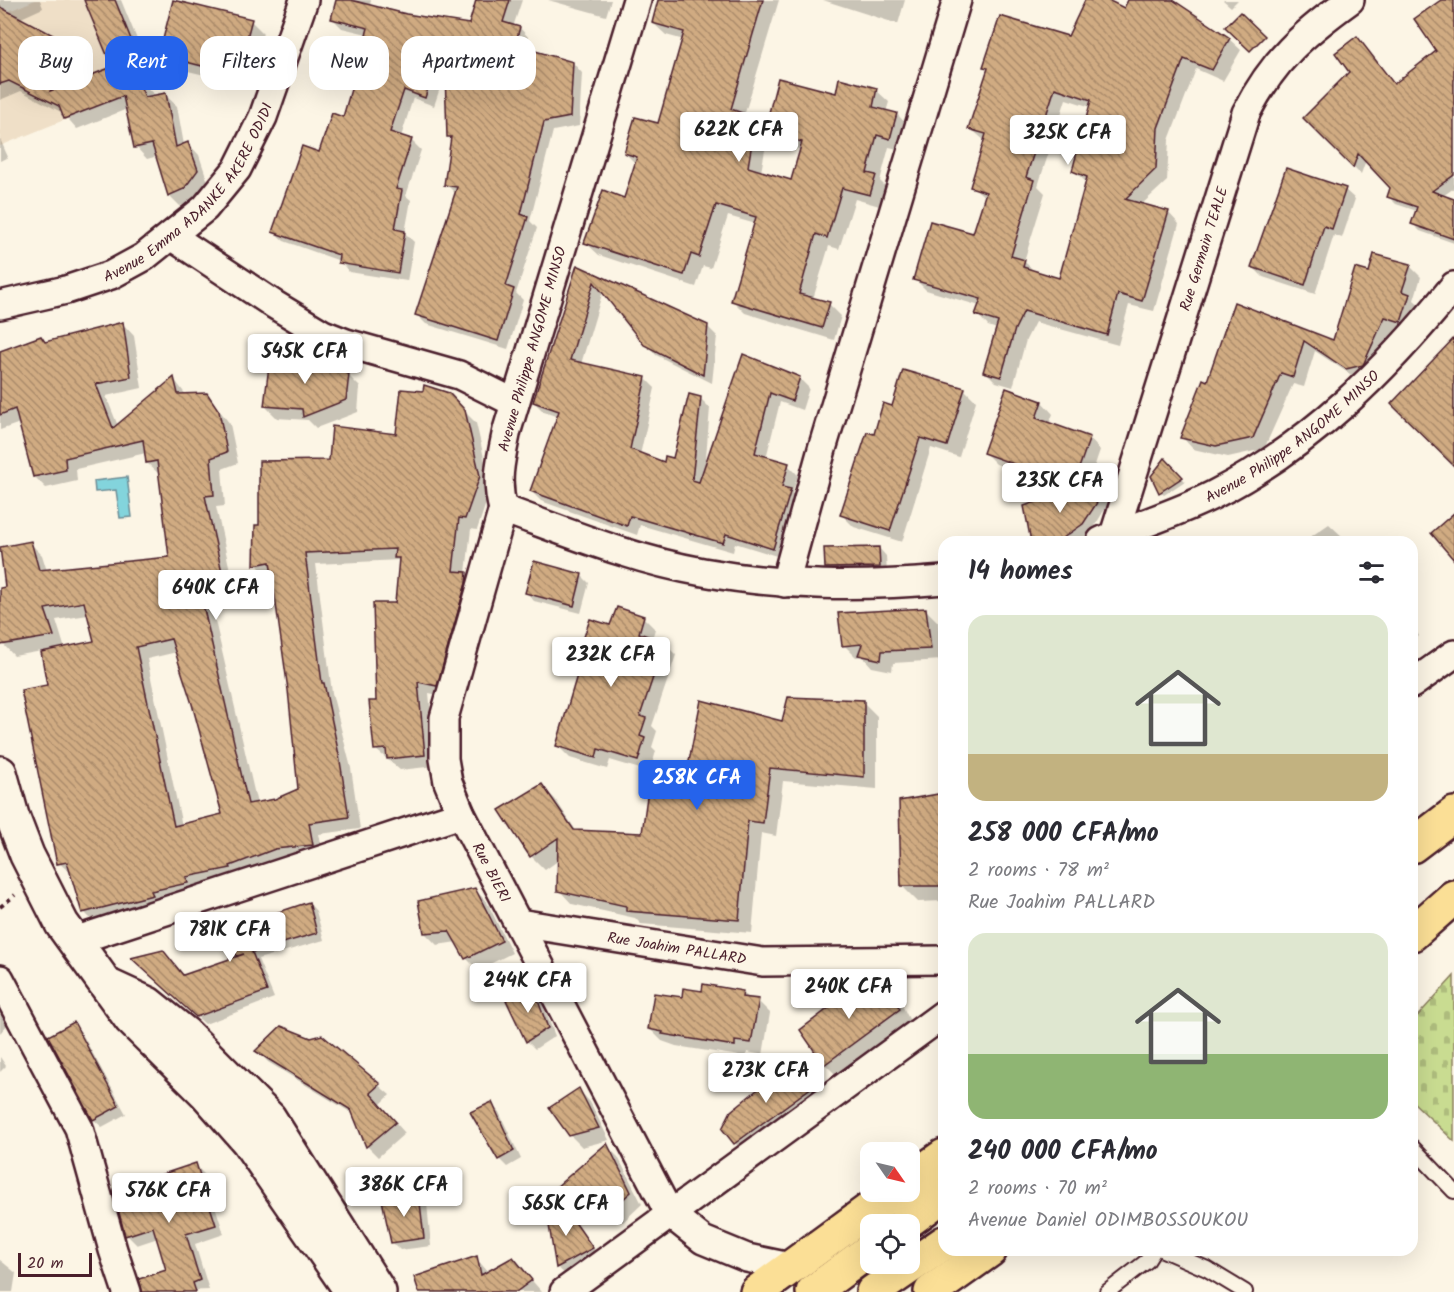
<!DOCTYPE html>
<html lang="en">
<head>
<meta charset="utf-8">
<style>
  :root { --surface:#fff; --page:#f2f2f3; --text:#2b2b33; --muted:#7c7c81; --accent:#2563eb }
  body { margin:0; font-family:Kalam,sans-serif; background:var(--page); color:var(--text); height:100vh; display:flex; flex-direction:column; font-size:22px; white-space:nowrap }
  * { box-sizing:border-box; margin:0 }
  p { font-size:20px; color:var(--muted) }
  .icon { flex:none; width:33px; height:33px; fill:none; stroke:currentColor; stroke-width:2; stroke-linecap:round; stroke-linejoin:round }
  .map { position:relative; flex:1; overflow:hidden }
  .details { position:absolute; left:938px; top:536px; width:480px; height:720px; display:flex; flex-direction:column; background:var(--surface); border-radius:18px; box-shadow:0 6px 24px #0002 }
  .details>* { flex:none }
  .top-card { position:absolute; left:18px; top:36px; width:570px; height:54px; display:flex; gap:12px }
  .needle { width:39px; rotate:124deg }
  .buttons { position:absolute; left:860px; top:1142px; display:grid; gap:12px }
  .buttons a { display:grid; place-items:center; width:60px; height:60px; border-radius:12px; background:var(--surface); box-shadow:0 6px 24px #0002; font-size:30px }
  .scale { position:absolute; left:18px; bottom:15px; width:74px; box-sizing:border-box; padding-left:6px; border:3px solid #4a1f2b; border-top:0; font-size:16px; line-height:21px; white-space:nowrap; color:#4a1f2b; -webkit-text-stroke:4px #fcf5e5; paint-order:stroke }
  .price { position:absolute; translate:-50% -51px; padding:0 14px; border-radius:6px; background:#fff; color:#222; font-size:20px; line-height:39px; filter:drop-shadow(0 2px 3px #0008) }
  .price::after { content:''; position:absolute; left:50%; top:36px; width:18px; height:14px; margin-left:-9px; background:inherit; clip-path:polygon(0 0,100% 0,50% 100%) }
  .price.current { background:var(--accent); color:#fff }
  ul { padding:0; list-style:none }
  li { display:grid; align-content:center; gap:12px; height:318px; padding:0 30px }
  li span { display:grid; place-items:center; height:186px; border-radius:18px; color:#555 }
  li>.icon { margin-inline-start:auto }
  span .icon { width:108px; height:108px; fill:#fffc; stroke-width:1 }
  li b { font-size:26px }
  h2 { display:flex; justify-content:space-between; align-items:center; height:72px; padding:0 30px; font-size:26px }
  .tag { padding:0 21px; border-radius:18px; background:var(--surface); box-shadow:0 6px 24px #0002; font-size:21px; line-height:54px }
  .tag.current { background:var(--accent); color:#fff }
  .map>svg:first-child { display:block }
  .built { fill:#efdfc7 }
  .cemetery { fill:url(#cemetery-stones); stroke:#8a7e5e; stroke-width:1.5 }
  .water { fill:#83d4dc; stroke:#6c8c95; stroke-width:1.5 }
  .shadow { fill:#0003; fill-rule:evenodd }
  .building { fill:url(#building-back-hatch); stroke:#4a1f2b; stroke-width:1.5; fill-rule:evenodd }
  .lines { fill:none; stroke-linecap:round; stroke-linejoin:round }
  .lane-casing { stroke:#4a1f2b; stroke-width:18 }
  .street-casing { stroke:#4a1f2b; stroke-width:32 }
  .secondary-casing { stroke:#4a1f2b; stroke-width:38 }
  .highway-casing { stroke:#4a1f2b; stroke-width:38 }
  .path { stroke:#4a1f2b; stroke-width:4; stroke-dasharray:4.5 4.5; stroke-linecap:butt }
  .lane { stroke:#fcf5e5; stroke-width:14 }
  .street { stroke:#fcf5e5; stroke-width:27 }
  .secondary { stroke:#fcf5e5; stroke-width:33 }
  .highway { stroke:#fbdf96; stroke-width:33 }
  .labels { text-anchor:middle; stroke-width:4.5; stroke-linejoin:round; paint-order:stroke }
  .street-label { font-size:15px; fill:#4a1f2b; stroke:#fcf5e5 }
</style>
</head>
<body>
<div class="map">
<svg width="1454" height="1292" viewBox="0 0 1454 1292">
  <defs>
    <pattern id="cemetery-stones" width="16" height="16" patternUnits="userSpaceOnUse" patternTransform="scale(1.5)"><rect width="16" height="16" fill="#c9dc91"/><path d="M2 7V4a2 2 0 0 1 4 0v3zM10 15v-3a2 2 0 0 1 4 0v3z" fill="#aebc7d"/></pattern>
    <pattern id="building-back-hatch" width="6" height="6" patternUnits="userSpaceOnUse" patternTransform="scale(1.5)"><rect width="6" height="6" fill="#d0ab82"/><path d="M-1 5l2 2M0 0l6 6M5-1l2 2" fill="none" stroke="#ab8b6b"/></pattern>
  </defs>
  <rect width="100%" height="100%" fill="#fcf5e5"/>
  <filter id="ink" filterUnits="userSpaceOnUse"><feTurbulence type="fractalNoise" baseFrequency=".0167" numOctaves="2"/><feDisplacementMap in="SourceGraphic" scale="12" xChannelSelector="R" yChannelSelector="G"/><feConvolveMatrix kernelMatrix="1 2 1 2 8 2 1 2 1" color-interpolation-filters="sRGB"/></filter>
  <g filter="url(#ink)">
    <polygon class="built" points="35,0 114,0 148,86 0,146 0,15"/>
    <polygon class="cemetery" points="1454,976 1454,1141 1412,1101 1412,1022"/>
    <polygon class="water" points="127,477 132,517 120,518 116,490 95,492 94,481"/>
    <g class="shadow">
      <polygon points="0,0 40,0 43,8 19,19 71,46 82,58 69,85 114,68 86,0 121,0 145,59 135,57 146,87 157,97 165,95 177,106 184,145 188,143 199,155 208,182 196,200 180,206 169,195 158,156 147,159 136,147 127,109 77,129 63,113 21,91 0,100"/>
      <polygon points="337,0 371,0 370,6 470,25 478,0 522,0 513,27 520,28 529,38 526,49 573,63 582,73 579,126 553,131 530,221 537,228 516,293 523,300 508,349 426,324 417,315 456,194 446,184 452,139 449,136 446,70 434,106 413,98 401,137 411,140 421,150 406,196 411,200 405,233 414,242 407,281 349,272 340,261 284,241 274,232 320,153 344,119 367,34 342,28 333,19"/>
      <polygon points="548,0 611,0 606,16"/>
      <path d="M660,0h119l-35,116 12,4 10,10 71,-36 39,-4 13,12 -3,10 11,2 12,13 -6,23 -14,-3 -9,34 8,8 -5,18 -28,-8 -16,50 -10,-3 -16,53 16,5 12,12 -7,24 -89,-27 -12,-12 23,-77 -28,-8 -17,52 -8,-2 -7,21 -97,-32 -13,-12 39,-43 11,-36 -11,-11 34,-28 25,-85 -18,-5 -13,-12zM768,134l10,10 23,6 -9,32 -31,-10z"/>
      <polygon points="823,0 905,0 898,24"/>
      <path d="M1090,0h14l20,10 6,-10h40l59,39 12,11 -18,31 -27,-12 -27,71 -2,41 -26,24 27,7 11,12 -25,87 -25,-6 -11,40 -83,-23 -9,18 -13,47 -17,-5 -11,-11 12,-42 -9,-3 -11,-12 3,-8 -54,-16 -11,-11 59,-44 12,-37 -14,-12 13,-45 -15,-13 19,-58 -4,-4 90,-27zM1066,99l25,8 -17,64 13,12 -27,97 -25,-8 -11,-11 21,-68 -7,-7z"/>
      <polygon points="1223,0 1238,0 1231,7"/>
      <polygon points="1445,0 1454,0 1454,188 1443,196 1454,200 1454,243 1420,231 1413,224 1417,211 1396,204 1389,197 1392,187 1366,160 1361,174 1305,118 1351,72 1357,38 1395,85 1438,52"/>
      <polygon points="251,21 263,33 249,86 172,67 160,55"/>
      <polygon points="0,139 8,157 0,161"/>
      <polygon points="1345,190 1355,199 1342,238 1334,235 1315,294 1263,277 1253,267"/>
      <polygon points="1410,266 1421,277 1414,300 1421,306 1413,332 1397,328 1374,376 1359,380 1315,351 1304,387 1293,384 1264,449 1228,457 1193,449 1182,437 1208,383 1235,304 1334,342 1370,274"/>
      <polygon points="578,267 707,326 717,336 712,383 656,355 603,291 581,364 645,378 655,388 640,455 665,464 674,460 700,398 710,408 705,469 744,356 799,378 809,388 802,410 780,402 766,458 788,465 798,475 792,493 800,500 783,558 735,543 733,552 640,525 637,535 541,501 531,491 558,417 544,412 534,402"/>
      <path d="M123,324l11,12 8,52 -36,8 12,30 56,-47 12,16 21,-1 23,30 8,39 -16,6 3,37 -9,1 17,77 -25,6 49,214 18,-4 24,-10 -10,-100 -16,-115 -5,1 -12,-12 5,-38 70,-65 66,-25 51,-41 28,28 15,65 -14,42 -6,-1 -5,44 12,13 -30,111 -19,-4 7,73 -36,4 -25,-21 3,-47 18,-98 4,-44 -84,4 16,129 19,75 9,61 -41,5 5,22 -228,68 -12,-12 -11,-37 -14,-12 -10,-177 -7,-35 -28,5 -11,-12 -3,-55 7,-1 23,-45 12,12 5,16 124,-13 -12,-84 -12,-11 -1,-10 -70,16 1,12 -31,7 -12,-12 -14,-53 -20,7v-78zM88,615l8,28 -31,6 -9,-29zM177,652l46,163 -41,11 -35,-167z"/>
      <polygon points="348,375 360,387 358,412 316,428 308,420 277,418 265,406"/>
      <polygon points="964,389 976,401 959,457 931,448 902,542 854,527 842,515 875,436 893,408"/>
      <polygon points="1007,390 1042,402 1053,414 1049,424 1089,438 1100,450 1086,491 1101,497 1108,504 1091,532 1077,542 1032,542 1072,491 996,464 985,453"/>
      <polygon points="1165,460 1185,481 1164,495 1160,492"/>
      <polygon points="1329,524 1345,539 1347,538 1351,542 1303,542"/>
      <polygon points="879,548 886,556 887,574 834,576 826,568"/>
      <polygon points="535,563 582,576 589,583 581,613 534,601 527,593"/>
      <polygon points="926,610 938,622 942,660 893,663 892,671 872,667 862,656 856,657 844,645"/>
      <polygon points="643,617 655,629 652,639 664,643 676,655 652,726 657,731 652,747 656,751 650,772 610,760 607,769 570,758 558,746 581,667 577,663 611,627"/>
      <polygon points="1412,625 1419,636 1412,642"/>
      <polygon points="863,702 877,716 877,789 783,781 776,836 761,833 752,933 641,924 635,918 572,904 559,890 559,860 545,870 531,856 501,811 541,786 555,799 577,832 644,835 783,723"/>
      <polygon points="944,794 944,901 918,902 902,886"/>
      <polygon points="475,890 487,902 512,953 478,970 466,958 457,942 437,945 425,933"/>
      <polygon points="309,903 316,911 324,940 258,959 274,998 205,1024 140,966 163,951 184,977 240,957 238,955"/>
      <polygon points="533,989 540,997 555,1036 535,1049 527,1041 508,1001"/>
      <polygon points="704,992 742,992 750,999 758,1001 770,1013 763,1055 747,1052 746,1057 676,1046 662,1041 650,1029"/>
      <polygon points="890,995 903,1007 910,1021 837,1076 825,1064 802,1031"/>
      <polygon points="0,1008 9,1023 0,1033"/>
      <polygon points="73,1024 81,1032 126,1114 102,1127 94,1120 50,1037"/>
      <polygon points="322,1037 390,1095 380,1105 405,1133 378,1157 367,1146 355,1115 268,1062 258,1051"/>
      <polygon points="0,1057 6,1066 0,1072"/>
      <polygon points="807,1068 819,1080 827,1097 747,1155 735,1143 777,1084"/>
      <polygon points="579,1090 590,1102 609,1140 582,1147 570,1135"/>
      <polygon points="491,1104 499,1112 521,1159 507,1167 499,1159"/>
      <polygon points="606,1145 618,1157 642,1204 623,1222 569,1200 557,1188"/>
      <polygon points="195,1165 205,1175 224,1234 195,1244 209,1290 151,1292 168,1271 158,1238 137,1245 127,1235 143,1189"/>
      <polygon points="419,1196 427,1203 431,1246 400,1250 392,1242"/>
      <polygon points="563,1207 599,1256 565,1274 557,1267"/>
      <polygon points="476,1258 489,1273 513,1259 542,1292 420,1292"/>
      <polygon points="0,1260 16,1273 13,1292 0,1292"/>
    </g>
    <g class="building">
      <polygon points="84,0 115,0 135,49 125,47 138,81 148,86 141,88 145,97 166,93 176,147 188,142 198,170 184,189 168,196 152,144 134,148 123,96 64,119 59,106 9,81 0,84 0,7 72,45 50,91 112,67"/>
      <polygon points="173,0 252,19 237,75 159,55"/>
      <polygon points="336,0 351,0 406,14 469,24 476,0 510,0 503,22 520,27 515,45 573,62 570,117 544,122 521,214 528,217 506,286 514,289 498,341 415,315 457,187 444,185 451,137 447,137 444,39 425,98 404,90 390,132 412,139 396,189 402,190 395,229 405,231 398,273 338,263 339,255 272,232 302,146 319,152 332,113 343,117 356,72 368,28 331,19"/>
      <polygon points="658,0 763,0 731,109 756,118 748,167 791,180 802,142 764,132 778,78 836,93 839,78 877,88 873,107 897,113 890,139 877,135 867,173 876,175 870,195 842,188 827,238 816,234 799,294 830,302 822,328 731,301 756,217 716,205 699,257 691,254 684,275 584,243 603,190 624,198 637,157 624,153 635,117 658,123 684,32 652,23"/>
      <path d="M1085,0h23l16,8 4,-8h45l57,38 -18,32 -28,-11 -26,69 -2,41 -31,30 44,12 -27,90 -24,-7 -11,41 -83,-24 -9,18 -14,48 -18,-5 15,-50 -23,-7 6,-16 -68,-19 17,-59 43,12 13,-41 -16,-5 16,-53 -18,-5 20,-61 -5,-1 17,-51 68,20zM1055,88l36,12 -19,71 15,6 -28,101 -36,-11 2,-7 -14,-4 23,-76 -8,-3z"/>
      <polygon points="1441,0 1454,0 1454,175 1432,191 1454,199 1454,239 1411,224 1417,207 1387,197 1390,188 1358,154 1353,168 1303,118 1349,72 1335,53 1357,36 1394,84 1436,51 1414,19"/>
      <polygon points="1240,12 1265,36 1250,51 1225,27"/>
      <polygon points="1286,168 1346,188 1332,229 1324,226 1305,285 1251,267"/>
      <polygon points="1374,254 1411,264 1402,291 1410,294 1401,322 1385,317 1363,365 1346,369 1304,341 1293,377 1281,373 1253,438 1216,446 1180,438 1203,379 1207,381 1234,302 1333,340 1355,268 1369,272"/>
      <polygon points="577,265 708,325 703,375 644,345 594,282 570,360 646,377 630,449 664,462 665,456 673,458 689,394 701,397 692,480 699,482 743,354 800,377 792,401 770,393 755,453 789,463 782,487 791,489 773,549 726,534 723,543 630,516 627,526 530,491 559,411 533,402"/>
      <path d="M123,322l8,55 -35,7 17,44 61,-51 4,17 29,-1 12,18 8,41 -16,6 3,37 -9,1 17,76 -25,6 51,226 27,-5 23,-10 -10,-99 -18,-128 -16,3 1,-40h4v-64l70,-1 3,-34 64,8 5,-45 22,2 1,-6 25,8 16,17 15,66 -15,43 -6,-1 -6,53 14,1 -1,11 -29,103 -19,-4 7,73 -38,4 -1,-10 -12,1 -5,-49h7l-3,-98h22l4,-45h-5l1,-9 -90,4 17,130h2l15,72 10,62 -40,6 4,22 -38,4 -45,17 1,2 -45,9 2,6 -37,8 2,4 -71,18 -15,-51 -10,2 -36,-174 26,-5 -6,-33 53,-11 -10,-39 -39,7 9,27 -54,9v-57l5,-1 -5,-40 31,-6 8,29 130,-13 -12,-96 -11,2 -3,-23 -78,18 1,12 -33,7 -18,-68 -15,6v-64l41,-15 4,6zM171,639l21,65 30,110 -48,12 -38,-179z"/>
      <polygon points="1454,338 1454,466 1391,404"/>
      <polygon points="307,353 349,374 346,400 303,417 302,409 264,406 270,358 306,363"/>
      <polygon points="903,370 965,388 947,446 920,438 890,531 840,515 867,432 874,434 883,403 892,406"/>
      <polygon points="1006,388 1042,401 1036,418 1090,437 1073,485 983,453"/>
      <polygon points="1165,458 1183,477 1159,493 1151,476"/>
      <polygon points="1079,487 1102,495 1083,524 1060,540 1031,542 1024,506"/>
      <polygon points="1454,513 1454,560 1431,533"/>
      <polygon points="879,547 880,567 825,568 824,548"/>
      <polygon points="534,561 582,574 574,606 525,593"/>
      <polygon points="617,607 644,616 639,633 665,642 640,716 646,718 640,736 645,738 638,761 598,749 596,758 556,746 580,665 575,664 590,619 610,625"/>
      <polygon points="926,608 931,649 882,651 881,660 858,655 862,644 842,646 838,613"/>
      <polygon points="788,697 864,700 864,777 770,768 763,823 748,821 739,920 626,911 626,906 557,891 558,838 530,857 499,810 542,784 574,830 642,833 650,775 685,782 701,700 782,721"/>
      <polygon points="944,793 944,886 901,886 899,801"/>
      <polygon points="475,888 502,941 465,959 449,931 424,933 418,901"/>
      <polygon points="309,902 317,933 252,952 267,991 196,1017 131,958 163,950 183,975 244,954 237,956 224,930"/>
      <polygon points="878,983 891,994 900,1009 824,1065 800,1030 859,985"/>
      <polygon points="703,984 743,991 742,997 759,999 751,1043 735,1041 735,1046 662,1034 663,1032 648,1029 654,993 682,997 683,988 702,991"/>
      <polygon points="533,987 548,1028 526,1042 506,1000"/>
      <polygon points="74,1022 119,1106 93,1120 48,1036"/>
      <polygon points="281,1026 311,1038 322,1035 380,1084 370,1093 396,1122 366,1147 351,1110 255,1051"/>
      <polygon points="807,1067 816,1084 734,1144 722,1129 731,1111 767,1082 777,1082"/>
      <polygon points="579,1088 599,1128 569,1136 549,1108"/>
      <polygon points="492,1102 514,1151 498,1160 470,1112"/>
      <polygon points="607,1143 631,1192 611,1210 555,1188"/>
      <polygon points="196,1163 216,1225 186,1234 200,1280 193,1283 196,1292 142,1292 139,1279 166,1270 153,1227 125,1236 115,1197 141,1188 139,1182"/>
      <polygon points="419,1194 424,1238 391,1243 382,1200"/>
      <polygon points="563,1205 593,1248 556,1268 547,1213"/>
      <polygon points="477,1256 481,1275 513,1257 532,1280 516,1292 419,1292 414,1277"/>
    </g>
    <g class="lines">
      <defs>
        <g id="lane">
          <polyline points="1412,1147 1454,1191"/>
          <polyline points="1163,1250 1207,1269 1245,1292"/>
          <polyline points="1107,1292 1147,1261 1154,1250"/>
        </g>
        <g id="street">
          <path d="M637,0l-130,430c-6,28 -12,51 -4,79 66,24 131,51 200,63 81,15 159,15 241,8"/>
          <polyline points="171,236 275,305 323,334 346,343 459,375 515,403"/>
          <path id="s1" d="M0,305l66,-15 45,-15 33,-18 61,-49 32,-39 26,-52 41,-117"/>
          <path id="s2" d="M503,509l-59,209v41l4,23 13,32 208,399 34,27 44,18 43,9"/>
          <path id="s3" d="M1114,535l132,-422c27,-53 57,-79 104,-113"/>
          <path id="s4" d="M1101,541c38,-17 77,-28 114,-47 96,-49 172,-125 239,-208"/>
          <polyline points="785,583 822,449 957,0"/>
          <polyline points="1412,684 1454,654"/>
          <path id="s5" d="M519,923l244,39 181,-2"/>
          <polyline points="74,941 461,814"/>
          <polyline points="0,979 79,1128 113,1250 127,1292"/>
          <polyline points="564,1292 944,1014"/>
        </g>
        <g id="secondary">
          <polyline points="0,773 12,816 27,855 62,924 131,1019 206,1093 248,1141 352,1292"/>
          <polyline points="111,987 148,1004 184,1033 269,1118 379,1292"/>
        </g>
        <g id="highway">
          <polyline points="1412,846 1454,814"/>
          <polyline points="1412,934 1454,897"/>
          <polyline points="909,1181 944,1156"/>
          <polyline points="904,1224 944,1195"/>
          <polyline points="757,1292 895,1191"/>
          <polyline points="813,1292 870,1250"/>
          <polyline points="873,1292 944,1243"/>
          <polyline points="931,1292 990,1250"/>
        </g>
      </defs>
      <use href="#lane" class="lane-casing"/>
      <use href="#street" class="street-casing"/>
      <use href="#secondary" class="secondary-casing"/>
      <use href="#highway" class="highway-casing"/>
      <polyline class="path" points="0,907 15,895"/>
      <use href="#lane" class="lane"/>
      <use href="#street" class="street"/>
      <use href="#secondary" class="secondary"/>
      <use href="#highway" class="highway"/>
    </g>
  </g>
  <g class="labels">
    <g class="street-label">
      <text dy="5" stroke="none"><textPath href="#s1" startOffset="231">Avenue Emma ADANKE AKERE ODIDI</textPath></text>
      <text dy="5" stroke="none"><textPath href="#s3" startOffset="300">Rue Germain TEALE</textPath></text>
      <text transform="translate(532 349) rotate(-74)" y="5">Avenue Philippe ANGOME MINSO</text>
      <text dy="5" stroke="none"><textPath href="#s4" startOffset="220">Avenue Philippe ANGOME MINSO</textPath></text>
      <text dy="5" stroke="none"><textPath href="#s2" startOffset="382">Rue BIERI</textPath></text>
      <text dy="5" stroke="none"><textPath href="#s5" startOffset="160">Rue Joahim PALLARD</textPath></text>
    </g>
  </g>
</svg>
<div class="buttons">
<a><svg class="needle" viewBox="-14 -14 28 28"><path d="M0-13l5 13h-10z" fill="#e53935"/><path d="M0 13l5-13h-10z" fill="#7c7c81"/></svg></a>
<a><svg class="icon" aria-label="locate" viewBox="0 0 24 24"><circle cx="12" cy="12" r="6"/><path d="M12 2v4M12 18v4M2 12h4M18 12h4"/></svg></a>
</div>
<div class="scale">20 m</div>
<b class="price" style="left:739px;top:163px">622K CFA</b>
<b class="price" style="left:1068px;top:166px">325K CFA</b>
<b class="price" style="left:305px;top:385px">545K CFA</b>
<b class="price" style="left:1060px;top:514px">235K CFA</b>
<b class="price" style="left:216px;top:621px">640K CFA</b>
<b class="price" style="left:611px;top:688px">232K CFA</b>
<b class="price current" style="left:697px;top:811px">258K CFA</b>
<b class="price" style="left:230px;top:963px">781K CFA</b>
<b class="price" style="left:528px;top:1014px">244K CFA</b>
<b class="price" style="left:849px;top:1020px">240K CFA</b>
<b class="price" style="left:766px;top:1104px">273K CFA</b>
<b class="price" style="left:404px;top:1218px">386K CFA</b>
<b class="price" style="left:169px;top:1224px">576K CFA</b>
<b class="price" style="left:566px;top:1237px">565K CFA</b>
<div class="top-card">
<a class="tag">Buy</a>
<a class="tag current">Rent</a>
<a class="tag">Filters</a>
<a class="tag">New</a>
<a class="tag">Apartment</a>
</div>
<section class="details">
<h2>14 homes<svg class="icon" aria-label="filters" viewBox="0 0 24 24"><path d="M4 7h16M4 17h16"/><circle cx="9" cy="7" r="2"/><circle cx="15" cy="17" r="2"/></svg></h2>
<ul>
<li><span style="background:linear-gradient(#dfe7d0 75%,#c2b280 0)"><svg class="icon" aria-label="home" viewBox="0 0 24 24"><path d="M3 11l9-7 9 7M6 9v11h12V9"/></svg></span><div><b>258 000 CFA/mo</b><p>2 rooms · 78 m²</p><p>Rue Joahim PALLARD</p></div></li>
<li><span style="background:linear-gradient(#dfe7d0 65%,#8fb573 0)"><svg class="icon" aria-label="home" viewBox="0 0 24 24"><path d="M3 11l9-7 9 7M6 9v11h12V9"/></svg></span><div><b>240 000 CFA/mo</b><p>2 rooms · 70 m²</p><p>Avenue Daniel ODIMBOSSOUKOU</p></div></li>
</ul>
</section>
</div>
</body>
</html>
